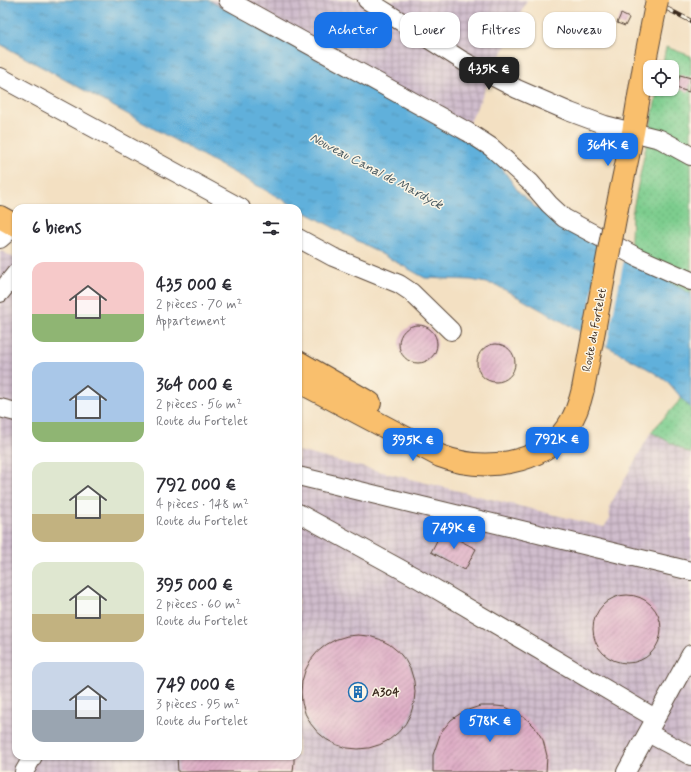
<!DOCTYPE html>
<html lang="fr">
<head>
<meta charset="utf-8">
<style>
  :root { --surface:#fff; --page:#f2f2f3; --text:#2b2b33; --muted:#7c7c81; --accent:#1a73e8 }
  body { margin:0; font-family:Mynerve,sans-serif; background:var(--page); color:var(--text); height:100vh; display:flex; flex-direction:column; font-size:15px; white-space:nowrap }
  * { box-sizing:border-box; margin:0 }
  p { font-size:13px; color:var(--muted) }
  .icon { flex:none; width:22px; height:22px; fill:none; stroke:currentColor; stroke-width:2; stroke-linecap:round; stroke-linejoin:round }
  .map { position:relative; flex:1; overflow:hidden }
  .panel { position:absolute; left:12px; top:204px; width:290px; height:556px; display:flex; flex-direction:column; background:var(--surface); border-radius:12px; box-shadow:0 1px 3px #0004 }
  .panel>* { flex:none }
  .guide { position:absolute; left:314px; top:12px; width:317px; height:36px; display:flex; gap:8px }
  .tools { position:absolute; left:643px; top:60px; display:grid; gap:8px }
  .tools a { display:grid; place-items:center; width:36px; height:36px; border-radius:8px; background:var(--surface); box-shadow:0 1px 3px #0004; font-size:20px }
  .price { position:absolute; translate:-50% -34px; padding:0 9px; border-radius:8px; background:var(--accent); color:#fff; font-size:13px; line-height:26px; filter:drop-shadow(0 1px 2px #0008) }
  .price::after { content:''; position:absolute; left:50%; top:24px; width:12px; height:9px; margin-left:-6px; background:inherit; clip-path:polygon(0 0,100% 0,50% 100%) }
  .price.selected { background:#222; color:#fff }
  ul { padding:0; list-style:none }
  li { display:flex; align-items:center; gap:12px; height:100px; padding:0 20px }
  li span { display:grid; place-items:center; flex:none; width:112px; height:80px; border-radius:12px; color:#555 }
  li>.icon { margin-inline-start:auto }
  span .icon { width:48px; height:48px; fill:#fffc; stroke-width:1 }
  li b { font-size:17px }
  h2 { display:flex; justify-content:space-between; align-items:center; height:48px; padding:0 20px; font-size:17px }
  .chip { padding:0 14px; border-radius:12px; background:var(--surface); box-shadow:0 1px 3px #0004; font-size:14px; line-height:36px }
  .chip.selected { background:var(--accent); color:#fff }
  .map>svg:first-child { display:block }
  .industrial { fill:url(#industrial-grid) }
  .grass { fill:url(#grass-dots); stroke:#5c7c56 }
  .water { fill:url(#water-ripples); stroke:#4e6d7c }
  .pier { fill:#f3e0c2 }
  .building { fill:url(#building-hatch) }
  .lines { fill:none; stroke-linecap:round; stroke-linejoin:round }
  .minor-casing { stroke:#574537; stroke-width:20 }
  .major-casing { stroke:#574537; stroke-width:24 }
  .minor { stroke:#fff; stroke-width:18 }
  .major { stroke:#f9bf6d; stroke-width:22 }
  .rail-casing { stroke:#3b2a1e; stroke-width:4.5 }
  .rail { stroke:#fcf5e5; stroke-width:3; stroke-dasharray:9; stroke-linecap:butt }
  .major-bridge-casing { stroke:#574537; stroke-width:24; stroke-linecap:butt }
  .major-bridge { stroke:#f9bf6d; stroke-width:22 }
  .labels { text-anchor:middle; stroke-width:3; stroke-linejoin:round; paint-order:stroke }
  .street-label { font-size:12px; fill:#3b2a1e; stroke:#fcf5e5 }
  .poi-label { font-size:12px; font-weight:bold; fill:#3b2a1e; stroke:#fcf5e5; text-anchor:start }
  .water-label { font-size:13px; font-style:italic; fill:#485960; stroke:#fcf5e5 }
</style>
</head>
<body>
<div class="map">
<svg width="691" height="772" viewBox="0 0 691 772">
  <defs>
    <pattern id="industrial-grid" width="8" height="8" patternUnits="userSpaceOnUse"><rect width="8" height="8" fill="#d0bdcd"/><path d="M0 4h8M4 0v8" fill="none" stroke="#aa9aa6"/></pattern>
    <pattern id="grass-dots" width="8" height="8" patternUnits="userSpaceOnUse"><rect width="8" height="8" fill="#7dcd8e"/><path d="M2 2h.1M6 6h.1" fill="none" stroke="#6db07a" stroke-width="1.8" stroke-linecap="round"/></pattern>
    <pattern id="water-ripples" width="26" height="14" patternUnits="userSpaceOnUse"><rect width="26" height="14" fill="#61b0db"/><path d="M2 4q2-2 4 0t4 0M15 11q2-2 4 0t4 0" fill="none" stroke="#518fb1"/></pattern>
    <pattern id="building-hatch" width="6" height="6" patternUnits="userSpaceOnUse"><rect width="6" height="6" fill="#deadc6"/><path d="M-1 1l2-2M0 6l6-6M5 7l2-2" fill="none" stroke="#b58da0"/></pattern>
  </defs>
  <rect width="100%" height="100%" fill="#fcf5e5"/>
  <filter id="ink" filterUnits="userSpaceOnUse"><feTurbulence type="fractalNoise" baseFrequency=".025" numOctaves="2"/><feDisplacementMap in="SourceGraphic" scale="8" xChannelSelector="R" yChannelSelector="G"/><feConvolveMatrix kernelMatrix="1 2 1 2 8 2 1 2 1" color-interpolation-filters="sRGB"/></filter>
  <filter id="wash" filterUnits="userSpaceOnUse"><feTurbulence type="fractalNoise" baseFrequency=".012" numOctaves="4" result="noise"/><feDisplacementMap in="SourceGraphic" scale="16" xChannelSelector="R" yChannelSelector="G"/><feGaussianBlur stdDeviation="0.9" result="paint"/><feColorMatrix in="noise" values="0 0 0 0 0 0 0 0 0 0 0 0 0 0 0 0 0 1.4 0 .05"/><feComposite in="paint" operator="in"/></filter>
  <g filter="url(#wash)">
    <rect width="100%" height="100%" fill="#f3e0c2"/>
    <g class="industrial">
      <polygon points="209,0 527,0 463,137"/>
      <polygon points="0,250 16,259 16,756 298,756 298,451 604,527 610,518 609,507 651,432 691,454 691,772 0,772"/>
    </g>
    <g class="grass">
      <polygon points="666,47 691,56 691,294 630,261 632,214 658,89 672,89 672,67 662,67"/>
      <polygon points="682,398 691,409 691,454 651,432"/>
    </g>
    <polygon class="water" points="0,0 209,0 493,155 518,191 535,207 691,294 691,409 668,382 650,370 516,296 496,285 471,280 425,278 0,44"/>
    <polygon class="pier" points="602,243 625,255 607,346 584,334"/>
    <g id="blocks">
      <g class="building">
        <polygon points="621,14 629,18 625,26 617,23"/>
        <polygon points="680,75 691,78 689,92 676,88"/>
        <circle cx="418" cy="344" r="19"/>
        <circle cx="496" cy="363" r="19"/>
        <polygon points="442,531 476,549 465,570 431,552"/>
        <circle cx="627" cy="629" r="34"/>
        <circle cx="358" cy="692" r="57"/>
        <polygon points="480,706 496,706 505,707 512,710 528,720 534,726 543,740 547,756 546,772 433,772 433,755 441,732 451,720 458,715 465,711"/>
        <polygon points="177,756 294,756 294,762 293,772 178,772"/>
      </g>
    </g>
  </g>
  <g filter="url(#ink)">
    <use href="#blocks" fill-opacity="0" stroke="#574537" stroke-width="1"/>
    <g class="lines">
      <defs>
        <g id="minor">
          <polyline points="228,0 468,132 491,147 531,183 549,204 564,218 637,257 691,281"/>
          <polyline points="367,0 463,61 517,89 570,112 605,125 660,139 691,156"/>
          <polyline points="0,77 241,208"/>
          <polyline points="298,238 333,257 399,284 411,292 451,331"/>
          <polyline points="0,239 16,225"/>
          <polyline points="0,293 16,273"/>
          <polyline points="0,408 16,412"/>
          <polyline points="298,476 691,571"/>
          <polyline points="298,513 417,578 655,718"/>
          <polyline points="648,733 691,756"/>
          <polyline points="24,772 33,756"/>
          <polyline points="626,772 691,654"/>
        </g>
        <g id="major">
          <polyline points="617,208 633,132 644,66"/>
          <polyline points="0,217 16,226"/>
          <polyline points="298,362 370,403"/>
          <path d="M298,381l142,75c42,16 101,10 128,-30 8,-11 12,-24 15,-37"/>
        </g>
      </defs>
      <use href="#minor" class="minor-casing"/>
      <use href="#major" class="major-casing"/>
      <use href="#minor" class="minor"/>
      <use href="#major" class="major"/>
      <defs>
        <polyline id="rail" points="650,0 691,21"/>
      </defs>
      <use href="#rail" class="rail-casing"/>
      <use href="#rail" class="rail"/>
      <defs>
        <g id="major-bridge">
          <polyline points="644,66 657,0"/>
          <polyline points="583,389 617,208"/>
        </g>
      </defs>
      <use href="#major-bridge" class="major-bridge-casing"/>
      <use href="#major-bridge" class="major-bridge"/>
    </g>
  </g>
  <defs>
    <symbol id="building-ring" viewBox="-11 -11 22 22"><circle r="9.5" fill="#fcf5e5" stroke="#1f6fb2" stroke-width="1.5"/><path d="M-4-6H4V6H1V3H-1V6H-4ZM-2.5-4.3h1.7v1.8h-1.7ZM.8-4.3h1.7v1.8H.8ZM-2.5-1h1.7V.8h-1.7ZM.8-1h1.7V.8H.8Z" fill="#1f6fb2"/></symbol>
  </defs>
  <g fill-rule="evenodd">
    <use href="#building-ring" x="347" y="681" width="22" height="22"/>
  </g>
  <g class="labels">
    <g class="street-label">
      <text transform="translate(594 330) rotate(-79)" y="4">Route du Fortelet</text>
    </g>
    <g class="poi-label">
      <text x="372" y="696">A304</text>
    </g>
    <g class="water-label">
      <text transform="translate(377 170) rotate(28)" y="5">Nouveau Canal de Mardyck</text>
    </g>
  </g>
</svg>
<div class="tools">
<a><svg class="icon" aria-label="locate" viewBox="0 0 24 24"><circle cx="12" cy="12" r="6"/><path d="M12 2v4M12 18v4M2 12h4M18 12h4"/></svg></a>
</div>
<b class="price selected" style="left:489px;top:91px">435K €</b>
<b class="price" style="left:608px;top:167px">364K €</b>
<b class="price" style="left:557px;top:461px">792K €</b>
<b class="price" style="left:413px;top:462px">395K €</b>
<b class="price" style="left:454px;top:550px">749K €</b>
<b class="price" style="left:490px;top:743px">578K €</b>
<div class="guide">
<a class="chip selected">Acheter</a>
<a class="chip">Louer</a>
<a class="chip">Filtres</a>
<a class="chip">Nouveau</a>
</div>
<section class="panel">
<h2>6 biens<svg class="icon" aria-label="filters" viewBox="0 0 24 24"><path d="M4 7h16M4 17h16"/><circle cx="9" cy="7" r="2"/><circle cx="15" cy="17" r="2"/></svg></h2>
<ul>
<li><span style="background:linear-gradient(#f6c9c9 65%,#8fb573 0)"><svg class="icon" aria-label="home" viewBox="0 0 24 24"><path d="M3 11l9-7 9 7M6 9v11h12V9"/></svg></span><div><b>435 000 €</b><p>2 pièces · 70 m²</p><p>Appartement</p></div></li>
<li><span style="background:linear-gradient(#a9c7e8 75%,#8fb573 0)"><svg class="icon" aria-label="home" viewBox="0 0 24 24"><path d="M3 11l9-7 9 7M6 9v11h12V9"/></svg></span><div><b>364 000 €</b><p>2 pièces · 56 m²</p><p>Route du Fortelet</p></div></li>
<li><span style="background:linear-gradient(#dfe7d0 65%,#c2b280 0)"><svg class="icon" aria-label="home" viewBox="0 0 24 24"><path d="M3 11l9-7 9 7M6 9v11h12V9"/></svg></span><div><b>792 000 €</b><p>4 pièces · 148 m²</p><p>Route du Fortelet</p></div></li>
<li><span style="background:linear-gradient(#dfe7d0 65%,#c2b280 0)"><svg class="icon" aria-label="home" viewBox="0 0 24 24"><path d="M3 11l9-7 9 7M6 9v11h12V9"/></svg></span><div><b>395 000 €</b><p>2 pièces · 60 m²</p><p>Route du Fortelet</p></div></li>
<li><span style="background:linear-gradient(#c9d6e8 60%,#9aa5b1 0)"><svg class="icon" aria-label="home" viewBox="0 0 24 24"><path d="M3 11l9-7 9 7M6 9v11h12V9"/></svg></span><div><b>749 000 €</b><p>3 pièces · 95 m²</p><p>Route du Fortelet</p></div></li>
</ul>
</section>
</div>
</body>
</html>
